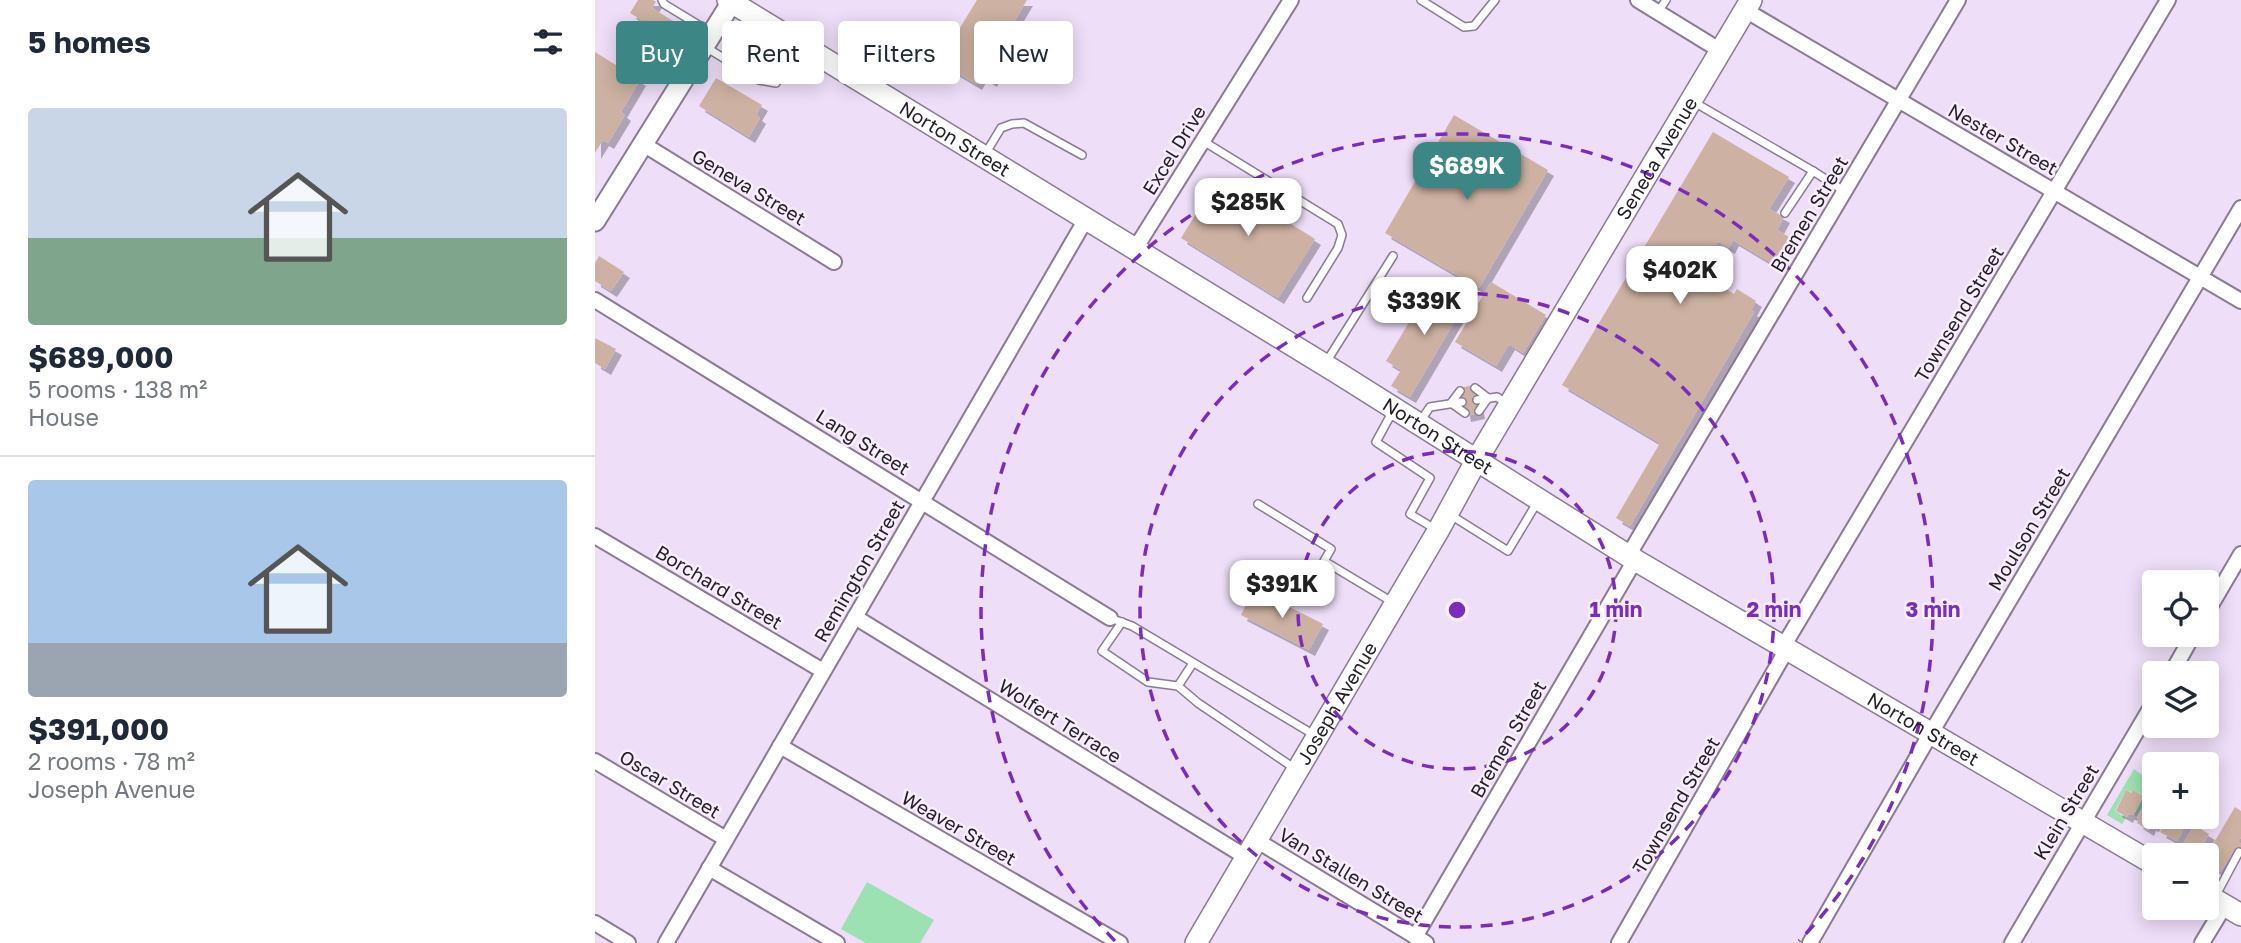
<!DOCTYPE html>
<html lang="en">
<head>
<meta charset="utf-8">
<style>
  :root { --surface:#fff; --page:#f6f6f7; --text:#1f2937; --muted:#747a83; --line:#e0e1e3; --accent:#3d8686 }
  body { margin:0; font-family:"Golos Text",sans-serif; background:var(--page); color:var(--text); height:100vh; display:flex; flex-direction:column; font-size:26px; white-space:nowrap }
  * { box-sizing:border-box; margin:0 }
  p { font-size:23px; color:var(--muted) }
  .icon { flex:none; width:38px; height:38px; fill:none; stroke:currentColor; stroke-width:2; stroke-linecap:round; stroke-linejoin:round }
  .map { position:relative; flex:1; overflow:hidden }
  .sheet { display:flex; flex-direction:column; background:var(--surface); width:595px }
  .sheet>* { flex:none }
  .guide { position:absolute; left:21px; top:21px; width:665px; height:63px; display:flex; gap:14px }
  .controls { position:absolute; left:1547px; top:570px; display:grid; gap:14px }
  .controls a { display:grid; place-items:center; width:77px; height:77px; border-radius:7px; background:var(--surface); box-shadow:0 4px 18px #0003; font-size:35px }
  .price { position:absolute; translate:-50% -60px; padding:0 16px; border-radius:14px; background:#fff; color:#222; font-size:23px; line-height:46px; filter:drop-shadow(0 2px 4px #0008) }
  .price::after { content:''; position:absolute; left:50%; top:42px; width:21px; height:16px; margin-left:-10px; background:inherit; clip-path:polygon(0 0,100% 0,50% 100%) }
  .price.current { background:var(--accent); color:#fff }
  ul { padding:0; list-style:none }
  li { display:grid; align-content:center; gap:14px; height:371px; padding:0 28px }
  li+li { border-top:2px solid var(--line) }
  li span { display:grid; place-items:center; height:217px; border-radius:7px; color:#555 }
  li>.icon { margin-inline-start:auto }
  span .icon { width:126px; height:126px; fill:#fffc; stroke-width:1 }
  li b { font-size:30px }
  h2 { display:flex; justify-content:space-between; align-items:center; height:84px; padding:0 28px; font-size:30px }
  .tag { padding:0 24px; border-radius:7px; background:var(--surface); box-shadow:0 4px 18px #0003; font-size:24px; line-height:63px }
  .tag.current { background:var(--accent); color:#fff }
  main { display:flex; flex:1; min-height:0 }
  .map>svg:first-child { display:block }
  .green { fill:#9ce1b1 }
  .building { fill:#cdb1a2; filter:url(#shadow) }
  .lines { fill:none; stroke-linecap:round; stroke-linejoin:round }
  .service-casing { stroke:#8a7b93; stroke-width:10 }
  .minor-casing { stroke:#8a7b93; stroke-width:18 }
  .tertiary-casing { stroke:#8a7b93; stroke-width:23 }
  .secondary-casing { stroke:#8a7b93; stroke-width:24 }
  .service { stroke:#fff; stroke-width:7 }
  .minor { stroke:#fff; stroke-width:14 }
  .tertiary { stroke:#fff; stroke-width:19 }
  .secondary { stroke:#fff; stroke-width:21 }
  .ring { fill:none; stroke:#7b2cbf; stroke-width:3.5; stroke-dasharray:12 9 }
  .labels { text-anchor:middle; stroke-width:5; stroke-linejoin:round; paint-order:stroke }
  .street-label { font-size:19px; fill:#221d26; stroke:#f8eefe }
  .centre { fill:#7b2cbf; stroke:#f8eefe; stroke-width:3.5 }
  .ring-label { font-size:21px; text-anchor:middle; font-weight:bold; fill:#7b2cbf; stroke:#f8eefe; stroke-width:5; stroke-linejoin:round; paint-order:stroke }
</style>
</head>
<body>
<main>
<section class="sheet">
<h2>5 homes<svg class="icon" aria-label="filters" viewBox="0 0 24 24"><path d="M4 7h16M4 17h16"/><circle cx="9" cy="7" r="2"/><circle cx="15" cy="17" r="2"/></svg></h2>
<ul>
<li><span style="background:linear-gradient(#c9d6e8 60%,#7fa58c 0)"><svg class="icon" aria-label="home" viewBox="0 0 24 24"><path d="M3 11l9-7 9 7M6 9v11h12V9"/></svg></span><div><b>$689,000</b><p>5 rooms · 138 m²</p><p>House</p></div></li>
<li><span style="background:linear-gradient(#a9c7e8 75%,#9aa5b1 0)"><svg class="icon" aria-label="home" viewBox="0 0 24 24"><path d="M3 11l9-7 9 7M6 9v11h12V9"/></svg></span><div><b>$391,000</b><p>2 rooms · 78 m²</p><p>Joseph Avenue</p></div></li>
</ul>
</section>
<div class="map">
<svg width="1646" height="943" viewBox="0 0 1646 943">
  <defs>
    <filter id="shadow"><feDropShadow dx="6" dy="6" stdDeviation="0" flood-color="#0004"/></filter>
  </defs>
  <rect width="100%" height="100%" fill="#eedef8"/>
  <g class="green">
    <polygon points="1539,769 1547,775 1550,780 1552,779 1559,783 1559,787 1541,817 1539,815 1549,796 1538,790 1536,792 1531,790 1520,811 1531,818 1527,824 1512,815"/>
    <polygon points="272,882 339,920 325,943 271,943 246,929"/>
  </g>
  <g class="building">
    <polygon points="43,0 58,0 61,2 57,8 96,32 88,45 35,13"/>
    <polygon points="382,0 432,0 396,60 404,66 396,81 386,75 381,84 344,62"/>
    <polygon points="153,49 175,62 168,75 146,61"/>
    <polygon points="0,52 45,80 26,112 30,115 13,143 8,140 0,153"/>
    <polygon points="121,78 167,105 161,115 165,118 154,137 104,106"/>
    <polygon points="859,115 953,170 884,288 790,233"/>
    <polygon points="1118,132 1194,177 1174,209 1189,217 1182,230 1194,237 1178,264 1138,240 1134,248 1123,241 1116,254 1121,257 1107,282 1120,289 1123,284 1139,294 1142,289 1161,301 1156,310 1159,312 1035,526 1021,518 1065,443 967,385"/>
    <polygon points="623,178 720,239 683,298 586,238"/>
    <polygon points="4,256 29,272 16,291 0,281 0,263"/>
    <polygon points="838,282 871,302 815,397 796,386 806,370 791,361"/>
    <polygon points="896,282 951,315 928,353 914,344 901,366 860,342"/>
    <polygon points="0,338 21,349 10,369 0,363"/>
    <polygon points="879,385 884,413 870,416 865,388"/>
    <polygon points="659,589 728,624 714,650 646,615"/>
    <polygon points="1559,757 1571,765 1559,765 1559,782 1548,776"/>
    <polygon points="1531,790 1536,793 1538,790 1548,796 1538,815 1533,814 1532,817 1521,811"/>
    <polygon points="1553,799 1559,802 1559,817 1563,817 1558,826 1555,825 1553,830 1542,823 1544,819 1542,818"/>
    <polygon points="1640,807 1646,811 1646,837 1643,842 1646,844 1646,853 1640,849 1625,872 1612,864 1611,856"/>
    <polygon points="1574,817 1590,817 1594,819 1582,841 1565,832"/>
    <polygon points="1599,825 1614,834 1603,853 1601,852 1599,855 1588,849 1591,846 1588,844"/>
  </g>
  <g class="lines">
    <defs>
      <g id="service">
        <polyline points="67,0 69,4 115,32"/>
        <polyline points="826,0 869,27 879,26 900,0"/>
        <polyline points="1063,12 1071,0"/>
        <polyline points="109,46 164,80 181,83 204,47"/>
        <polyline points="1097,101 1218,171 1249,191"/>
        <polyline points="608,141 743,224 747,235 743,248 712,298"/>
        <polyline points="389,156 406,128 417,124 429,123 487,155"/>
        <polyline points="1190,213 1218,171"/>
        <polyline points="730,364 798,256"/>
        <polyline points="880,388 893,398 884,411"/>
        <polyline points="865,391 856,403 870,413"/>
        <polyline points="882,400 902,397 911,403"/>
        <polyline points="799,409 781,442 835,478 815,514 842,530"/>
        <polyline points="824,423 835,407 867,402"/>
        <polyline points="663,504 736,549 729,561 799,603"/>
        <polyline points="854,514 913,551 943,501"/>
        <polyline points="515,618 537,626 721,736"/>
        <polyline points="527,622 507,651 553,682 583,686 603,703 702,770"/>
        <polyline points="583,686 598,663"/>
        <polyline points="1620,897 1644,852"/>
      </g>
      <g id="minor">
        <polyline points="1043,0 1126,51"/>
        <polyline points="1150,10 1646,301"/>
        <polyline points="48,144 239,262"/>
        <polyline points="540,249 696,0"/>
        <polyline points="0,300 515,618"/>
        <polyline points="0,536 228,671"/>
        <polyline points="1033,556 1363,0"/>
        <polyline points="1612,612 1646,554"/>
        <polyline points="260,617 651,857"/>
        <polyline points="1188,647 1573,0"/>
        <polyline points="1576,674 1598,635"/>
        <polyline points="185,746 525,943"/>
        <polyline points="0,761 131,839"/>
        <polyline points="661,840 831,943"/>
        <polyline points="114,868 242,943"/>
        <polyline points="0,923 33,943"/>
        <polyline points="820,937 1040,560"/>
        <polyline points="71,943 491,219"/>
        <polyline points="1024,943 1192,649"/>
        <polyline points="1215,943 1336,733 1646,208"/>
        <polyline points="1417,943 1559,702"/>
        <polyline points="1607,943 1630,905"/>
      </g>
      <polyline id="tertiary" points="0,221 138,0"/>
      <g id="secondary">
        <path id="s1" d="M133,0l610,373 297,187 519,304"/>
        <polyline points="1612,895 1646,915"/>
        <path id="s2" d="M601,943l242,-412 38,-70 275,-461"/>
      </g>
    </defs>
    <use href="#service" class="service-casing"/>
    <use href="#minor" class="minor-casing"/>
    <use href="#tertiary" class="tertiary-casing"/>
    <use href="#secondary" class="secondary-casing"/>
    <use href="#service" class="service"/>
    <use href="#minor" class="minor"/>
    <use href="#tertiary" class="tertiary"/>
    <use href="#secondary" class="secondary"/>
  </g>
  <g class="ring">
    <circle cx="862" cy="610" r="159"/>
    <circle cx="862" cy="610" r="317"/>
    <path d="M520 941A476 476 0 1 1 1204 941"/>
  </g>
  <g class="labels">
    <g class="street-label">
      <text dy="7" stroke="none"><textPath href="#s1" startOffset="266">Norton Street</textPath></text>
      <text transform="translate(1408 139) rotate(30)" y="7">Nester Street</text>
      <text transform="translate(579 150) rotate(-58)" y="7">Excel Drive</text>
      <text dy="7" stroke="none"><textPath href="#s2" startOffset="910">Seneca Avenue</textPath></text>
      <text transform="translate(154 187) rotate(31)" y="7">Geneva Street</text>
      <text transform="translate(1214 214) rotate(-59)" y="7">Bremen Street</text>
      <text transform="translate(1364 314) rotate(-59)" y="7">Townsend Street</text>
      <text dy="7" stroke="none"><textPath href="#s1" startOffset="833">Norton Street</textPath></text>
      <text transform="translate(268 442) rotate(32)" y="7">Lang Street</text>
      <text transform="translate(1434 529) rotate(-59)" y="7">Moulson Street</text>
      <text transform="translate(264 571) rotate(-60)" y="7">Remington Street</text>
      <text transform="translate(124 587) rotate(31)" y="7">Borchard Street</text>
      <text dy="7" stroke="none"><textPath href="#s2" startOffset="278">Joseph Avenue</textPath></text>
      <text transform="translate(465 721) rotate(32)" y="7">Wolfert Terrace</text>
      <text dy="7" stroke="none"><textPath href="#s1" startOffset="1400">Norton Street</textPath></text>
      <text transform="translate(913 739) rotate(-60)" y="7">Bremen Street</text>
      <text transform="translate(75 784) rotate(31)" y="7">Oscar Street</text>
      <text transform="translate(1081 805) rotate(-60)" y="7">Townsend Street</text>
      <text transform="translate(1471 812) rotate(-59)" y="7">Klein Street</text>
      <text transform="translate(364 828) rotate(30)" y="7">Weaver Street</text>
      <text transform="translate(756 875) rotate(31)" y="7">Van Stallen Street</text>
    </g>
  </g>
  <circle cx="862" cy="610" r="10" class="centre"/>
  <g class="ring-label">
    <text x="1021" y="617">1 min</text>
    <text x="1179" y="617">2 min</text>
    <text x="1338" y="617">3 min</text>
  </g>
</svg>
<div class="controls">
<a><svg class="icon" aria-label="locate" viewBox="0 0 24 24"><circle cx="12" cy="12" r="6"/><path d="M12 2v4M12 18v4M2 12h4M18 12h4"/></svg></a>
<a><svg class="icon" aria-label="layers" viewBox="0 0 24 24"><path d="M12 4l9 5-9 5-9-5zM3 14l9 5 9-5"/></svg></a>
<a>+</a>
<a>−</a>
</div>
<b class="price current" style="left:872px;top:202px">$689K</b>
<b class="price" style="left:653px;top:238px">$285K</b>
<b class="price" style="left:1085px;top:306px">$402K</b>
<b class="price" style="left:829px;top:337px">$339K</b>
<b class="price" style="left:687px;top:620px">$391K</b>
<div class="guide">
<a class="tag current">Buy</a>
<a class="tag">Rent</a>
<a class="tag">Filters</a>
<a class="tag">New</a>
</div>
</div>
</main>
</body>
</html>
